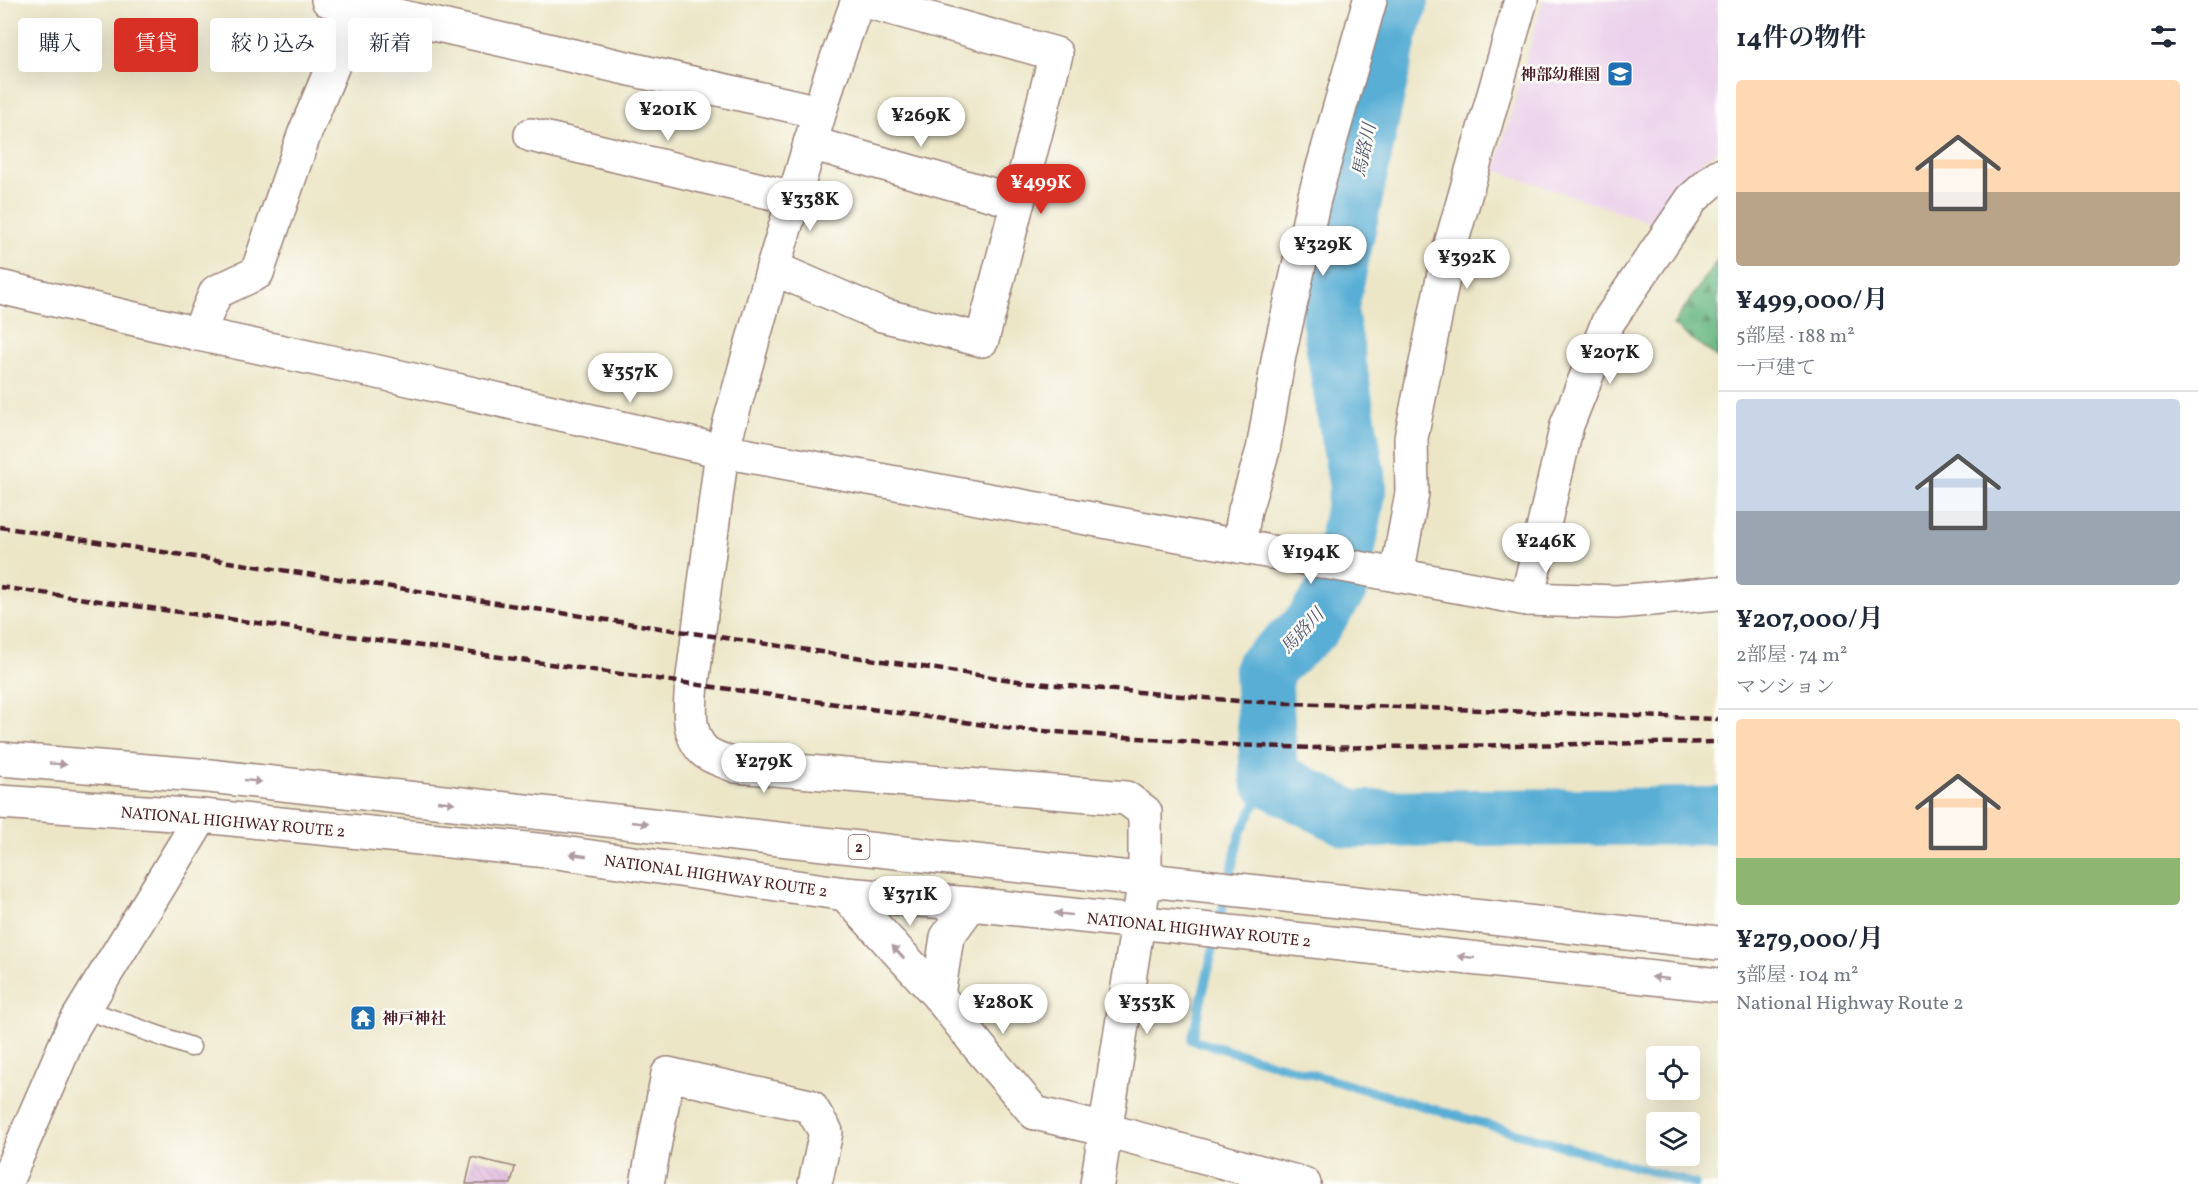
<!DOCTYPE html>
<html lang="ja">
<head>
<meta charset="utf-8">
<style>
  :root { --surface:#fff; --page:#f2f2f3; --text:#1f2937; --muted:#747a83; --line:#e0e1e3; --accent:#d93025 }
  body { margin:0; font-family:Vollkorn,"Noto Serif JP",serif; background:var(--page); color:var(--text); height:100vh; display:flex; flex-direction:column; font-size:22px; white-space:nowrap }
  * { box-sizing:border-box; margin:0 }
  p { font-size:20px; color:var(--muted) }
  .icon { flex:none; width:33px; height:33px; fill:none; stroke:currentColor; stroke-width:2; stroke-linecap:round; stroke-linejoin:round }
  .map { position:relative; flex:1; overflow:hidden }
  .panel { display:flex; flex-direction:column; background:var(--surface); width:480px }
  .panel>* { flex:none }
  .guide { position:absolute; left:18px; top:18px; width:570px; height:54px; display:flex; gap:12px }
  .fabs { position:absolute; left:1646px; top:1046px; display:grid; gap:12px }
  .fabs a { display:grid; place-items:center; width:54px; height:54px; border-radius:6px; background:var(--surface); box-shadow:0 6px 24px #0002; font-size:30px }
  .price { position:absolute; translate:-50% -51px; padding:0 14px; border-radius:21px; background:#fff; color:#222; font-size:20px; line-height:39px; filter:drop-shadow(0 2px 3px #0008) }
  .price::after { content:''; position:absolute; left:50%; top:36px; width:18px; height:14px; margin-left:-9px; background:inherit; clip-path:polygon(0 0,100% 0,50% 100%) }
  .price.on { background:var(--accent); color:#fff }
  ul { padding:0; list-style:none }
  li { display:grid; align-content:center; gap:12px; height:318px; padding:0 18px }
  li+li { border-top:2px solid var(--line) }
  li span { display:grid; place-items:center; height:186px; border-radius:6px; color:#555 }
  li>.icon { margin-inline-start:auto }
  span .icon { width:108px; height:108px; fill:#fffc; stroke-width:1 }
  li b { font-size:26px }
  h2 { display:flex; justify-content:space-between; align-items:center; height:72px; padding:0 18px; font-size:26px }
  .pill { padding:0 21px; border-radius:6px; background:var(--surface); box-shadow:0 6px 24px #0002; font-size:21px; line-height:54px }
  .pill.on { background:var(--accent); color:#fff }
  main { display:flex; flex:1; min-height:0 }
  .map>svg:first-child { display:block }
  .built { fill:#ebd1eb }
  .forest { fill:url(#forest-firs); stroke:#5a6c57; stroke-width:1.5 }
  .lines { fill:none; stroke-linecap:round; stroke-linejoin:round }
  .stream { stroke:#59aed5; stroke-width:9 }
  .river { stroke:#59aed5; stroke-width:58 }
  .building { fill:url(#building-back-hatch) }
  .lane-casing { stroke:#9b8279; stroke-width:21 }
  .street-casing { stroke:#9b8279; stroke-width:36 }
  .secondary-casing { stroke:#9b8279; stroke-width:36 }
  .highway-casing { stroke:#9b8279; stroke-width:36 }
  .lane { stroke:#fff; stroke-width:18 }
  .street { stroke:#fff; stroke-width:33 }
  .secondary { stroke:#fff; stroke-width:33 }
  .highway { stroke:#fff; stroke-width:33 }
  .rail { stroke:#4a1f2b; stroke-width:4.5; stroke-dasharray:9 4.5; stroke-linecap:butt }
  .oneway { fill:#ae9aa0 }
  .labels { text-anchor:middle; stroke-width:5; stroke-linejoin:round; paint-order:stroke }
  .shield { fill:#fdfcf7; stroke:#806168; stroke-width:1.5 }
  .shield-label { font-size:15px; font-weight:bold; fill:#4a1f2b }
  .poi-label { font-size:16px; font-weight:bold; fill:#4a1f2b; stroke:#fdfcf7; text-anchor:end }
  .street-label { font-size:16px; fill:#4a1f2b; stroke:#fdfcf7 }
  .water-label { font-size:18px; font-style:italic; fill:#50586f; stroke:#fdfcf7 }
</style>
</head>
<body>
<main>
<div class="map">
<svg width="1718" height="1184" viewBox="0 0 1718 1184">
  <defs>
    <pattern id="forest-firs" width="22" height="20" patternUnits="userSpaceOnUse" patternTransform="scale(1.5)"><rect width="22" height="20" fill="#6bb883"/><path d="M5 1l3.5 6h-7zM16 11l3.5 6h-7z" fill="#5a956b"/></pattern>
    <pattern id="building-back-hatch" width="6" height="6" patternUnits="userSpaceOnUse" patternTransform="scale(1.5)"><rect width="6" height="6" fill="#dcafd9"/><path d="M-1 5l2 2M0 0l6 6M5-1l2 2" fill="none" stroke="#be96ba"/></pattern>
  </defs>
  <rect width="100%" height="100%" fill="#fdfcf7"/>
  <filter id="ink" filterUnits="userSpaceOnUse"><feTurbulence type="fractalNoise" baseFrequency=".0167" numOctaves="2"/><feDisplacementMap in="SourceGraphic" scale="12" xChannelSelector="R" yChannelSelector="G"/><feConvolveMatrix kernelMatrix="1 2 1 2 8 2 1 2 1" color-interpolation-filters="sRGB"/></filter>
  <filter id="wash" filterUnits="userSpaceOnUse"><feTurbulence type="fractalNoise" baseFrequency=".008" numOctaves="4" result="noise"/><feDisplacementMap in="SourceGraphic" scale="24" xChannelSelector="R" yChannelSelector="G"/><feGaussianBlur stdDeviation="1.35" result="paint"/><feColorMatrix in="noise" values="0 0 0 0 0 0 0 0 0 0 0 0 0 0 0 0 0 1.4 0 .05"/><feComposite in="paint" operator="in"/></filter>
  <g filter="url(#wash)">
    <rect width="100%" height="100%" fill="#ece6c7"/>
    <polygon class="built" points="1543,0 1718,0 1718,149 1702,162 1655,224 1495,170"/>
    <polygon class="forest" points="1718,259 1718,358 1673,325"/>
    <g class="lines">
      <polyline class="stream" points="1269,778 1240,833 1192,1040 1695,1184"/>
      <polyline class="river" points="1400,0 1389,33 1329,311 1358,488 1340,585 1311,627 1263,670 1269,778 1350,819 1718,816"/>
    </g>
    <g id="blocks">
      <polygon class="building" points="472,1157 515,1167 511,1184 466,1184"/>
    </g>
  </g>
  <g filter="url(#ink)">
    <use href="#blocks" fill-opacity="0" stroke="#9b8279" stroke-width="1.5"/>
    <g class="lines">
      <defs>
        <polyline id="lane" points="84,1009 191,1047"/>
        <g id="street">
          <polyline points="328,0 819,112"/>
          <path d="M858,0l-29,81 -56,187 -51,183 -30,233c-2,22 -6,51 13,68 8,6 22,10 31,14l390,32 19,14v66"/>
          <polyline points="531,135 794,198"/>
          <polyline points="810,143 1018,202"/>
          <polyline points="773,268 882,315 982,340 1056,54 862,0"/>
          <polyline points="198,334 216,292 257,273 304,135 360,0"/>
          <polyline points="1239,546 1245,510 1263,450 1279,355 1314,199 1370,0"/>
          <polyline points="1397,575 1412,493 1411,438 1447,258 1521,0"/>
          <polyline points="1527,599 1567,425 1608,322 1692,199 1718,176"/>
          <polyline points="845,894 938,995"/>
          <polyline points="1106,1130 1304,1184"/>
          <polyline points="5,1184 73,1027 202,816"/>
          <polyline points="647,1184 668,1074 810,1106 826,1132 815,1184"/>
        </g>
        <g id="secondary">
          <polyline points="0,287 198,334 378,372 722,451 1527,599 1617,602 1718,593"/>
          <polyline points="971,904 947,937 938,995 979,1047 1035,1113 1106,1130"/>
          <polyline points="1097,1184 1145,878"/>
        </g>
        <g id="highway">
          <polyline points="0,759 209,776 1718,943"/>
          <polyline points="0,802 202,816 557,852 845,894 971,904 1718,985"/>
        </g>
      </defs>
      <use href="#lane" class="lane-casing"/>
      <use href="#street" class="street-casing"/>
      <use href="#secondary" class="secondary-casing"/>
      <use href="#highway" class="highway-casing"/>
      <use href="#lane" class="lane"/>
      <use href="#street" class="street"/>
      <use href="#secondary" class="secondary"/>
      <use href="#highway" class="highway"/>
      <g class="rail">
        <polyline points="0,527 699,634 1025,682 1239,701 1718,719"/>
        <polyline points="0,587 1014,729 1235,745 1313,748 1718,742"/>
      </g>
    </g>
    <defs><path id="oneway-solid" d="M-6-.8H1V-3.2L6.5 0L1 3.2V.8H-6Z" transform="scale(1.5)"/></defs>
    <g class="oneway">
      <use href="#oneway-solid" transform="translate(58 764) rotate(4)"/>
      <use href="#oneway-solid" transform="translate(253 781) rotate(6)"/>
      <use href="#oneway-solid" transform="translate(446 802) rotate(6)"/>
      <use href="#oneway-solid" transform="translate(640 823) rotate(6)"/>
      <use href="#oneway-solid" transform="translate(578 855) rotate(-172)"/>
      <use href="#oneway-solid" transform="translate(1063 914) rotate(-174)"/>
      <use href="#oneway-solid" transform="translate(898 952) rotate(-133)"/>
      <use href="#oneway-solid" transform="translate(1466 957) rotate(-174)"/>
      <use href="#oneway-solid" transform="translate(1660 978) rotate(-174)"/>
    </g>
  </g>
  <defs>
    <symbol id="school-square" viewBox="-11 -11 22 22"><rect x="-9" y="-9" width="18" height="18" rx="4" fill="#1f6fb2" stroke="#fdfcf7"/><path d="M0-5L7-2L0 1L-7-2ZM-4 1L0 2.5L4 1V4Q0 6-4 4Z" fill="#fff"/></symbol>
    <symbol id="temple-square" viewBox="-11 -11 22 22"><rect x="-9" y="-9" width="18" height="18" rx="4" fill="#1f6fb2" stroke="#fdfcf7"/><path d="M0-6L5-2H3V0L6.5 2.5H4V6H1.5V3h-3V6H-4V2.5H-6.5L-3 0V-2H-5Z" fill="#fff"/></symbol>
  </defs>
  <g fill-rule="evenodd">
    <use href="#school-square" x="1605" y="59" width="30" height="30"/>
    <use href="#temple-square" x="348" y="1003" width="30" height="30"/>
  </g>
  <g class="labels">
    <rect class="shield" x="848.5" y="835" width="21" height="24" rx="4.5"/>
    <g class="shield-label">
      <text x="859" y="852">2</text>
    </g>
    <g class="poi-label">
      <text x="1600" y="80">神部幼稚園</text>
      <text x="382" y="1024" text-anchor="start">神戸神社</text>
    </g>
    <g class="street-label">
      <text transform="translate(233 821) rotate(5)" y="6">NATIONAL HIGHWAY ROUTE 2</text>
      <text transform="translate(716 875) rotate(8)" y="6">NATIONAL HIGHWAY ROUTE 2</text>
      <text transform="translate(1199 929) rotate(6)" y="6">NATIONAL HIGHWAY ROUTE 2</text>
    </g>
    <g class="water-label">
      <text transform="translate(1364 150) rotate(-78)" y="6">馬路川</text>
      <text transform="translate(1302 631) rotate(-47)" y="6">馬路川</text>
    </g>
  </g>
</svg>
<div class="fabs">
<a><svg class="icon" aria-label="locate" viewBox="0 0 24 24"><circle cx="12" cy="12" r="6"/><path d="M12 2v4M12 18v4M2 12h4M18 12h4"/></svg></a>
<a><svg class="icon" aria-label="layers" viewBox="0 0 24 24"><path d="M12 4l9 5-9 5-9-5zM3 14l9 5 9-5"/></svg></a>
</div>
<b class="price" style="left:668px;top:142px">¥201K</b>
<b class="price" style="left:921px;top:148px">¥269K</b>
<b class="price on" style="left:1041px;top:215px">¥499K</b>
<b class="price" style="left:810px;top:232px">¥338K</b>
<b class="price" style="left:1323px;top:277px">¥329K</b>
<b class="price" style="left:1467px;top:290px">¥392K</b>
<b class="price" style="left:1610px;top:385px">¥207K</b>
<b class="price" style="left:630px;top:404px">¥357K</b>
<b class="price" style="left:1546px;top:574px">¥246K</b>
<b class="price" style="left:1311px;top:585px">¥194K</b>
<b class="price" style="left:764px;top:794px">¥279K</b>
<b class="price" style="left:910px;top:927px">¥371K</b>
<b class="price" style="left:1003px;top:1035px">¥280K</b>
<b class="price" style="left:1147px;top:1035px">¥353K</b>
<div class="guide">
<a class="pill">購入</a>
<a class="pill on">賃貸</a>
<a class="pill">絞り込み</a>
<a class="pill">新着</a>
</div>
</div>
<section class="panel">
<h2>14件の物件<svg class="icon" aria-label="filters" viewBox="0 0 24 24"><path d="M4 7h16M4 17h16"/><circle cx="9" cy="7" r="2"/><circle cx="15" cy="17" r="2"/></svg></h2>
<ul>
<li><span style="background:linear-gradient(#ffd9b3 60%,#b9a48a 0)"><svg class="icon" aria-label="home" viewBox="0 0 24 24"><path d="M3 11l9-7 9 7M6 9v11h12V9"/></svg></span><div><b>¥499,000/月</b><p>5部屋 · 188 m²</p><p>一戸建て</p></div></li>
<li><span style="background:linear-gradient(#c9d6e8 60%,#9aa5b1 0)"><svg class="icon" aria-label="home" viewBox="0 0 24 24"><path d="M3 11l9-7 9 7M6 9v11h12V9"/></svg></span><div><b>¥207,000/月</b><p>2部屋 · 74 m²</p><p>マンション</p></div></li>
<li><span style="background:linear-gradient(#ffd9b3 75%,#8fb573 0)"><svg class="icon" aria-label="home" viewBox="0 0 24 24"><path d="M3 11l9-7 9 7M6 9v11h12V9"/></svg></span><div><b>¥279,000/月</b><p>3部屋 · 104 m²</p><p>National Highway Route 2</p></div></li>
</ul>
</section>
</main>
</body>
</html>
